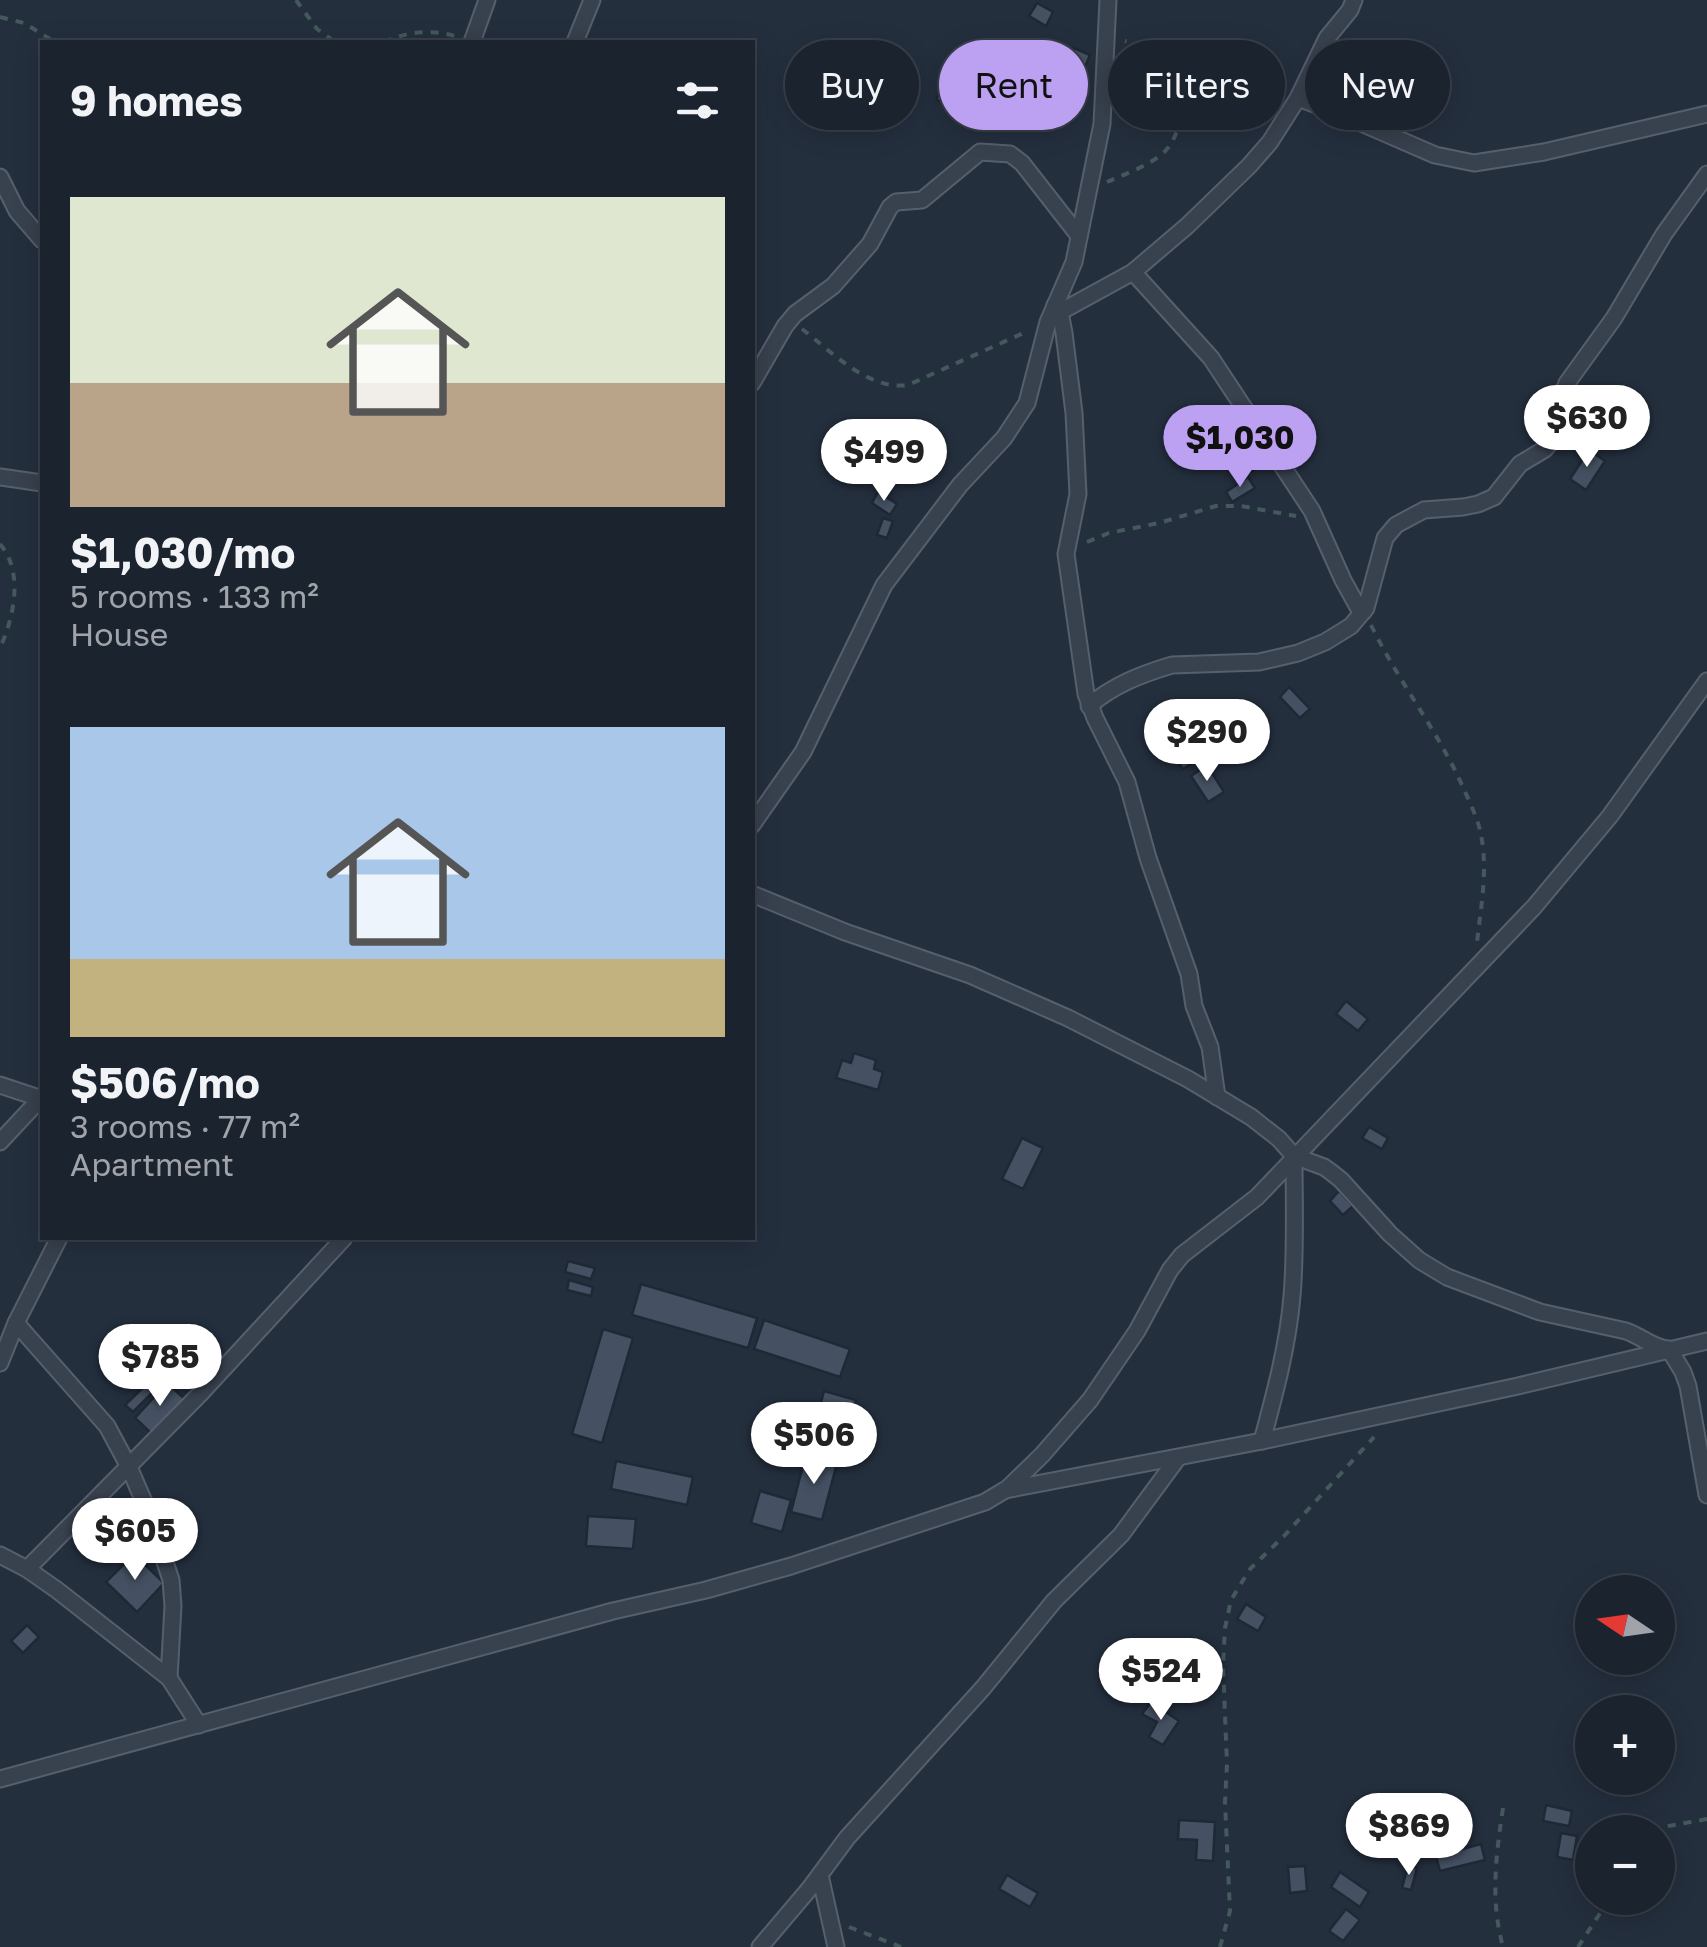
<!DOCTYPE html>
<html lang="en">
<head>
<meta charset="utf-8">
<style>
  :root { --surface:#1b232e; --page:#242b36; --text:#f1f3f6; --muted:#a0a4aa; --line:#39404a; --accent:#bca0f2 }
  body { margin:0; font-family:"Golos Text",sans-serif; background:var(--page); color:var(--text); height:100vh; display:flex; flex-direction:column; font-size:38px; white-space:nowrap }
  * { box-sizing:border-box; margin:0 }
  p { font-size:32px; color:var(--muted) }
  .icon { flex:none; width:55px; height:55px; fill:none; stroke:currentColor; stroke-width:2; stroke-linecap:round; stroke-linejoin:round }
  .map { position:relative; flex:1; overflow:hidden }
  .drawer { position:absolute; left:40px; top:40px; width:715px; height:1200px; display:flex; flex-direction:column; background:var(--surface); border-radius:0px; box-shadow:0 5px 25px #0003,0 0 0 2px var(--line) }
  .drawer>* { flex:none }
  .top-card { position:absolute; left:785px; top:40px; width:770px; height:90px; display:flex; gap:20px }
  .needle { width:65px; rotate:283deg }
  .tools { position:absolute; left:1575px; top:1575px; display:grid; gap:20px }
  .tools a { display:grid; place-items:center; width:100px; height:100px; border-radius:50%; background:var(--surface); box-shadow:0 5px 25px #0003,0 0 0 2px var(--line); font-size:50px }
  .price { position:absolute; translate:-50% -85px; padding:0 22px; border-radius:35px; background:#fff; color:#222; font-size:32px; line-height:65px; filter:drop-shadow(0 2px 5px #0008) }
  .price::after { content:''; position:absolute; left:50%; top:60px; width:30px; height:22px; margin-left:-15px; background:inherit; clip-path:polygon(0 0,100% 0,50% 100%) }
  .price.current { background:var(--accent); color:#111 }
  ul { padding:0; list-style:none }
  li { display:grid; align-content:center; gap:20px; height:530px; padding:0 30px }
  li span { display:grid; place-items:center; height:310px; border-radius:0px; color:#555 }
  li>.icon { margin-inline-start:auto }
  span .icon { width:180px; height:180px; fill:#fffc; stroke-width:1 }
  li b { font-size:42px }
  h2 { display:flex; justify-content:space-between; align-items:center; height:120px; padding:0 30px; font-size:42px }
  .tag { padding:0 35px; border-radius:45px; background:var(--surface); box-shadow:0 5px 25px #0003,0 0 0 2px var(--line); font-size:35px; line-height:90px }
  .tag.current { background:var(--accent); color:#111 }
  .map>svg:first-child { display:block }
  .building { fill:#455162; stroke:#1f2835; stroke-width:2.5 }
  .lines { fill:none; stroke-linecap:round; stroke-linejoin:round }
  .street-casing { stroke:#565f6c; stroke-width:19 }
  .path { stroke:#44595c; stroke-width:4; stroke-dasharray:8 8; stroke-linecap:butt }
  .street { stroke:#38414e; stroke-width:15 }
</style>
</head>
<body>
<div class="map">
<svg width="1707" height="1947" viewBox="0 0 1707 1947">
  <rect width="100%" height="100%" fill="#242f3e"/>
  <g class="building">
    <polygon points="1037,3 1053,12 1046,26 1029,16"/>
    <polygon points="1074,48 1090,55 1077,87 1061,80"/>
    <polygon points="954,72 969,82 950,109 936,99"/>
    <polygon points="1014,86 1035,106 1024,118 1003,98"/>
    <polygon points="1573,415 1596,435 1587,445 1564,425"/>
    <polygon points="1247,439 1264,463 1253,471 1237,446"/>
    <polygon points="1589,450 1605,461 1586,490 1570,479"/>
    <polygon points="1248,477 1255,488 1232,502 1226,492"/>
    <polygon points="878,492 897,504 890,515 872,503"/>
    <polygon points="883,518 893,521 887,538 877,535"/>
    <polygon points="1289,687 1310,709 1300,718 1280,697"/>
    <polygon points="1177,734 1196,761 1183,769 1165,743"/>
    <polygon points="1207,765 1224,792 1208,802 1191,776"/>
    <polygon points="1346,1001 1368,1019 1358,1031 1336,1014"/>
    <polygon points="854,1053 876,1060 874,1069 883,1072 878,1090 836,1078 842,1060 851,1063"/>
    <polygon points="1369,1127 1388,1138 1382,1149 1362,1138"/>
    <polygon points="1022,1138 1043,1148 1023,1189 1002,1179"/>
    <polygon points="1339,1191 1353,1206 1343,1215 1330,1201"/>
    <polygon points="568,1261 595,1268 591,1279 565,1272"/>
    <polygon points="569,1280 593,1287 591,1296 567,1290"/>
    <polygon points="641,1284 757,1318 748,1348 632,1315"/>
    <polygon points="764,1320 850,1349 840,1377 754,1349"/>
    <polygon points="603,1329 633,1338 602,1443 572,1434"/>
    <polygon points="160,1371 167,1378 133,1412 125,1405"/>
    <polygon points="167,1383 186,1400 154,1436 135,1418"/>
    <polygon points="824,1391 856,1400 842,1456 809,1448"/>
    <polygon points="806,1454 837,1463 822,1520 791,1512"/>
    <polygon points="616,1461 693,1477 687,1505 611,1489"/>
    <polygon points="760,1491 791,1500 782,1532 751,1523"/>
    <polygon points="588,1516 636,1519 633,1549 586,1546"/>
    <polygon points="134,1554 164,1583 137,1612 106,1582"/>
    <polygon points="1246,1604 1266,1617 1258,1631 1237,1619"/>
    <polygon points="27,1625 39,1637 23,1653 11,1641"/>
    <polygon points="1171,1668 1199,1687 1189,1702 1161,1682"/>
    <polygon points="1151,1702 1179,1721 1163,1745 1149,1737 1157,1722 1142,1714"/>
    <polygon points="1546,1805 1572,1811 1569,1826 1543,1821"/>
    <polygon points="1179,1820 1215,1822 1213,1861 1196,1860 1197,1840 1178,1839"/>
    <polygon points="1561,1833 1577,1836 1573,1860 1557,1857"/>
    <polygon points="1481,1844 1485,1860 1440,1871 1436,1856"/>
    <polygon points="1408,1865 1417,1868 1411,1890 1402,1888"/>
    <polygon points="1305,1866 1307,1891 1290,1893 1288,1867"/>
    <polygon points="1340,1872 1369,1892 1360,1907 1331,1887"/>
    <polygon points="1007,1875 1038,1893 1030,1907 999,1889"/>
    <polygon points="1346,1909 1360,1920 1343,1941 1329,1931"/>
  </g>
  <g class="lines">
    <defs>
      <g id="street">
        <polyline points="472,42 487,0"/>
        <polyline points="575,42 592,0"/>
        <polyline points="1298,98 1336,112 1435,155 1474,163 1544,152 1707,114"/>
        <polyline points="0,177 17,211 42,240"/>
        <polyline points="1133,272 1211,358 1312,511 1343,580 1359,609 1364,611"/>
        <polyline points="1055,305 1060,312 1064,333 1074,413 1078,494 1066,554 1086,694 1095,718 1127,782 1148,858 1189,974 1194,1006 1210,1047 1217,1097"/>
        <polyline points="1060,312 1133,272 1187,226 1249,166 1270,142 1298,98 1327,38 1350,10 1354,0"/>
        <polyline points="752,383 785,326 795,314 833,286 870,244 890,207 896,202 922,200 980,152 1010,154 1022,163 1079,236"/>
        <polyline points="0,477 42,483"/>
        <path d="M1089,706c24,-21 53,-32 83,-41l87,-3 39,-9 27,-11 26,-16 15,-18 19,-70 11,-13 28,-15 39,-3 15,-3 16,-7 26,-33 25,-15 5,-6 3,-9v-17l14,-34 47,-65 50,-84 43,-60"/>
        <polyline points="752,825 803,752 884,585 960,485 1004,438 1027,403 1048,322 1074,262 1102,124 1108,0"/>
        <path d="M752,894l93,38 125,43 98,43 120,61 63,38 28,22 15,17 30,11 7,5 10,8 49,54 29,26 28,17 93,35 86,19c15,5 28,18 43,18l14,23 5,14 19,109"/>
        <polyline points="0,1085 42,1099"/>
        <polyline points="0,1142 41,1098"/>
        <polyline points="16,1323 107,1426 129,1467 148,1511 171,1580 173,1606 169,1678"/>
        <polyline points="0,1363 16,1323 59,1238"/>
        <path d="M1262,1441c13,-48 26,-96 30,-145 4,-46 2,-93 2,-140"/>
        <polyline points="1006,1490 1042,1455 1090,1400 1137,1331 1170,1270 1182,1255 1257,1197 1534,907 1610,816 1707,681"/>
        <polyline points="0,1555 27,1569 57,1590 169,1678 199,1725"/>
        <polyline points="27,1569 201,1393 344,1238"/>
        <polyline points="0,1779 613,1611 706,1590 791,1566 985,1502 1005,1490 1262,1441 1518,1386 1707,1341"/>
        <polyline points="820,1875 836,1947"/>
        <polyline points="760,1947 810,1888 847,1838 983,1688 1054,1601 1121,1535 1177,1459"/>
      </g>
    </defs>
    <use href="#street" class="street-casing"/>
    <g class="path">
      <polyline points="296,0 317,29 335,42"/>
      <polyline points="0,17 24,23 55,42"/>
      <path d="M384,42c25,-11 48,-13 74,-5"/>
      <path d="M1107,182c18,-8 39,-15 55,-28 10,-8 15,-22 19,-34 11,-42 -20,-67 -56,-79"/>
      <path d="M802,329c29,22 66,62 106,56l120,-54"/>
      <polyline points="1087,542 1109,533 1159,523 1216,506 1241,506 1296,516"/>
      <path d="M0,544c24,28 14,73 0,104"/>
      <path d="M1371,625c27,56 65,103 91,160 7,16 16,33 19,50 7,35 0,72 -4,107"/>
      <path d="M1503,1808c-7,47 -13,92 0,139"/>
      <polyline points="1653,1832 1663,1827 1707,1819"/>
      <polyline points="849,1927 901,1947"/>
      <polyline points="1220,1947 1230,1911 1225,1802 1227,1764 1223,1665 1225,1628 1231,1600 1250,1569 1284,1536 1374,1437"/>
      <polyline points="1578,1947 1610,1898"/>
    </g>
    <use href="#street" class="street"/>
  </g>
</svg>
<div class="tools">
<a><svg class="needle" viewBox="-14 -14 28 28"><path d="M0-13l5 13h-10z" fill="#e53935"/><path d="M0 13l5-13h-10z" fill="#a0a4aa"/></svg></a>
<a>+</a>
<a>−</a>
</div>
<b class="price" style="left:1587px;top:470px">$630</b>
<b class="price current" style="left:1240px;top:490px">$1,030</b>
<b class="price" style="left:884px;top:504px">$499</b>
<b class="price" style="left:1207px;top:784px">$290</b>
<b class="price" style="left:160px;top:1409px">$785</b>
<b class="price" style="left:814px;top:1487px">$506</b>
<b class="price" style="left:135px;top:1583px">$605</b>
<b class="price" style="left:1161px;top:1723px">$524</b>
<b class="price" style="left:1409px;top:1878px">$869</b>
<div class="top-card">
<a class="tag">Buy</a>
<a class="tag current">Rent</a>
<a class="tag">Filters</a>
<a class="tag">New</a>
</div>
<section class="drawer">
<h2>9 homes<svg class="icon" aria-label="filters" viewBox="0 0 24 24"><path d="M4 7h16M4 17h16"/><circle cx="9" cy="7" r="2"/><circle cx="15" cy="17" r="2"/></svg></h2>
<ul>
<li><span style="background:linear-gradient(#dfe7d0 60%,#b9a48a 0)"><svg class="icon" aria-label="home" viewBox="0 0 24 24"><path d="M3 11l9-7 9 7M6 9v11h12V9"/></svg></span><div><b>$1,030/mo</b><p>5 rooms · 133 m²</p><p>House</p></div></li>
<li><span style="background:linear-gradient(#a9c7e8 75%,#c2b280 0)"><svg class="icon" aria-label="home" viewBox="0 0 24 24"><path d="M3 11l9-7 9 7M6 9v11h12V9"/></svg></span><div><b>$506/mo</b><p>3 rooms · 77 m²</p><p>Apartment</p></div></li>
</ul>
</section>
</div>
</body>
</html>
